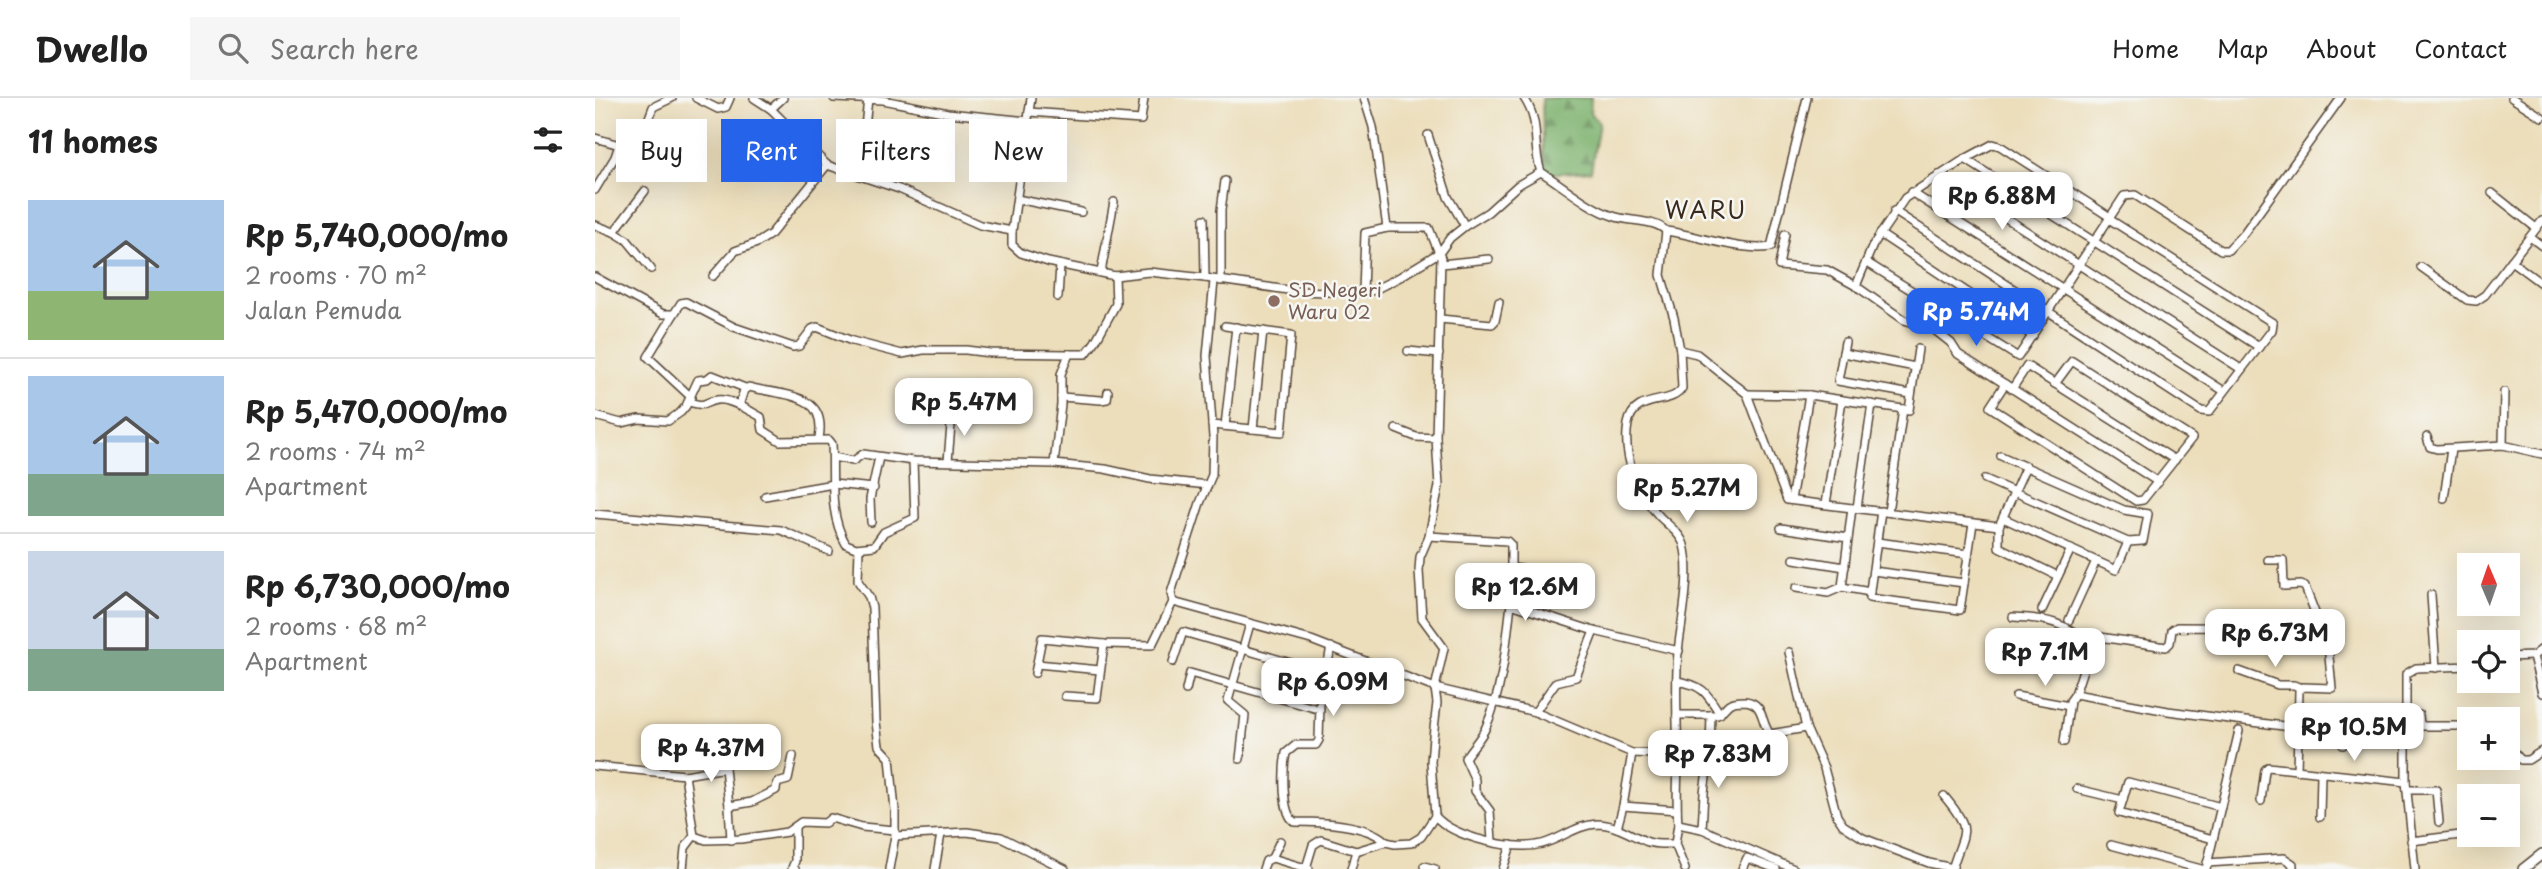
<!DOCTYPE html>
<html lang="en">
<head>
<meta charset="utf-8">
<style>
  :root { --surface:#fff; --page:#f6f6f6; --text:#222; --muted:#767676; --line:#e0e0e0; --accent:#2563eb }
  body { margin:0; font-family:"Playpen Sans",sans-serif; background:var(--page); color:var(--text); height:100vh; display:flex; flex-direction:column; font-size:26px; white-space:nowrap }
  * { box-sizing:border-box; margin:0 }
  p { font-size:23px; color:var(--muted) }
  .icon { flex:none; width:38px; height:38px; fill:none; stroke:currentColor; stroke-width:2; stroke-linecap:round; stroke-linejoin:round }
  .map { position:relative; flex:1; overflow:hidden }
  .drawer { display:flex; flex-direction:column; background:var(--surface); width:595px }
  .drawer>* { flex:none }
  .guide { position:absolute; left:21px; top:21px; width:665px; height:63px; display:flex; gap:14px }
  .needle { width:46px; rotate:358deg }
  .fabs { position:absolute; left:1862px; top:455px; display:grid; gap:14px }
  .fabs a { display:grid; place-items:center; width:63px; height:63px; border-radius:0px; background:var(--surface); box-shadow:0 7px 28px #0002; font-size:35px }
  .price { position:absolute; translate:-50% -60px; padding:0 16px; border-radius:14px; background:#fff; color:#222; font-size:23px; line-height:46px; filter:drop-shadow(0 2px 4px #0008) }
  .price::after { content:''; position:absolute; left:50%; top:42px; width:21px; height:16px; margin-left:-10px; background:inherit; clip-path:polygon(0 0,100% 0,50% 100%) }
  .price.current { background:var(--accent); color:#fff }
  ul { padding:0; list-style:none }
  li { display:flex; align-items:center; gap:21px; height:175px; padding:0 28px }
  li+li { border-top:2px solid var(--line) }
  li span { display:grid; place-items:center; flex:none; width:196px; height:140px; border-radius:0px; color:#555 }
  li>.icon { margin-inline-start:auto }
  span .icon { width:84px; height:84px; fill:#fffc; stroke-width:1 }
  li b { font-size:30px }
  h2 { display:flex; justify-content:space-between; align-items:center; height:84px; padding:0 28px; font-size:30px }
  .tag { padding:0 24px; border-radius:0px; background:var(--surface); box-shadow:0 7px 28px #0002; font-size:24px; line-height:63px }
  .tag.current { background:var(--accent); color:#fff }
  header { display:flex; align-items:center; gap:42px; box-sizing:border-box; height:98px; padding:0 35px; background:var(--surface); border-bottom:2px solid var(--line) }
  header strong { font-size:33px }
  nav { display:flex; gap:38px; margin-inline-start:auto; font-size:24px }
  .search { width:490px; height:63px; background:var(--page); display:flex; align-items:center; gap:18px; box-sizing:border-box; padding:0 24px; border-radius:0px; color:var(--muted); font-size:26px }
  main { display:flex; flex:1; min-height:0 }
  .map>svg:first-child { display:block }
  .forest { fill:url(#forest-firs); stroke:#5d6e46; stroke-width:2 }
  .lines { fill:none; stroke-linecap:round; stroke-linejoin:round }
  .minor-casing { stroke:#564536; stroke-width:10 }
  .tertiary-casing { stroke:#564536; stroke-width:12 }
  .minor { stroke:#fff; stroke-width:7 }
  .tertiary { stroke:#fff; stroke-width:9 }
  .education-dot { fill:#8d6e63; stroke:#f6f6f2; stroke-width:2.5 }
  .labels { text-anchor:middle; stroke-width:5; stroke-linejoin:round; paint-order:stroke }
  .education-label { font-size:19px; fill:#785e54; stroke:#f6f6f2; text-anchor:start }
  .quarter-label { font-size:23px; letter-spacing:2px; fill:#3b2a1e; stroke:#f6f6f2 }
</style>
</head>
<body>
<header>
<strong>Dwello</strong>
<div class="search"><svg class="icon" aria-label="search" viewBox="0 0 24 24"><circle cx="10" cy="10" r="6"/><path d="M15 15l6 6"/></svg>Search here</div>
<nav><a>Home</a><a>Map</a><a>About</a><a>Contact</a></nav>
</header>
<main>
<section class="drawer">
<h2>11 homes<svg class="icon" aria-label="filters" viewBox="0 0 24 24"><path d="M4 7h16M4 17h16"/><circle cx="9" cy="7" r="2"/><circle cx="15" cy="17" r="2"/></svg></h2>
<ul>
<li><span style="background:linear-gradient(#a9c7e8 65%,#8fb573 0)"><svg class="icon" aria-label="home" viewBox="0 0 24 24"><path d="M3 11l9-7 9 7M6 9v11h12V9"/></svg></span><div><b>Rp 5,740,000/mo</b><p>2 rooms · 70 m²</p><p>Jalan Pemuda</p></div></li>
<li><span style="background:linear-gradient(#a9c7e8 70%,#7fa58c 0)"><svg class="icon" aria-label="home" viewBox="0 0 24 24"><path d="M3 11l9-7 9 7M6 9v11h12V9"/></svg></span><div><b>Rp 5,470,000/mo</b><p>2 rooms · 74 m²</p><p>Apartment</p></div></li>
<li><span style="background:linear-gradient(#c9d6e8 70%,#7fa58c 0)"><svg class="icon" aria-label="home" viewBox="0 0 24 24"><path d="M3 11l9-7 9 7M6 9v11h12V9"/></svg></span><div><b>Rp 6,730,000/mo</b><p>2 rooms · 68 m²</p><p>Apartment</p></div></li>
</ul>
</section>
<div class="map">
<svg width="1947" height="771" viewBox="0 0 1947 771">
  <defs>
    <pattern id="forest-firs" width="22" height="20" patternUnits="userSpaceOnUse" patternTransform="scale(1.75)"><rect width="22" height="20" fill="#7fb36f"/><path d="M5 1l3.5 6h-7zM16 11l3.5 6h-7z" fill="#69925b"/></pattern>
  </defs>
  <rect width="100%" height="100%" fill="#f6f6f2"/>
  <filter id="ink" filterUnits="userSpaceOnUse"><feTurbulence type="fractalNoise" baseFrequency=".0143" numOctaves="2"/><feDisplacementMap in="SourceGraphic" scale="14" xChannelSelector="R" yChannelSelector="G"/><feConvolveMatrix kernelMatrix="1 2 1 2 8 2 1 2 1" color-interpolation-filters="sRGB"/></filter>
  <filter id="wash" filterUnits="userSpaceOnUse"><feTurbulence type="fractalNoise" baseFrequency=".00686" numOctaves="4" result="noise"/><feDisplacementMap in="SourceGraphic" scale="28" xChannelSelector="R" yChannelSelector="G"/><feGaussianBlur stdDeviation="1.57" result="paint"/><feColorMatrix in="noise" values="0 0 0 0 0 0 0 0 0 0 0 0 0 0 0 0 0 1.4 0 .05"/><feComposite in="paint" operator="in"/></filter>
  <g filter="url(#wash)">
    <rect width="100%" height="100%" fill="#ecdebb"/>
    <polygon class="forest" points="947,0 996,0 995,15 1004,24 996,73 949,76"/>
  </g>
  <g filter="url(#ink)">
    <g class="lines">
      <defs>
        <g id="minor">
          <polyline points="101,0 123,11 131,9 135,0"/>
          <polyline points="159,0 176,11 188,0"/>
          <polyline points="239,0 288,2 353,15 433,23"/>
          <polyline points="436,0 417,133 417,147 426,155 453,164 520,178 554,174 610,180 700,193 768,195 779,192 803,180 845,154 855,140 870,128 893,114 923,87 946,74"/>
          <polyline points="769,0 778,29 792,130"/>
          <path d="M929,0c18,27 7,45 17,74 23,14 46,35 72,44 15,6 42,3 53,15 32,4 74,21 105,16l36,-149"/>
          <polyline points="1917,0 1947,19"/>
          <polyline points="176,11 232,67"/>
          <polyline points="434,14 546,22 549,0"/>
          <polyline points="833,37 853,99 870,128"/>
          <polyline points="0,40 42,52 58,9 77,0"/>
          <polyline points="42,52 68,65"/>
          <polyline points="1370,61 1664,249"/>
          <polyline points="258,76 268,47 273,1"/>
          <polyline points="1344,77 1646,271"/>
          <polyline points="0,92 20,59 24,47"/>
          <polyline points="1316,94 1629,293"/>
          <polyline points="1897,95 1941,130"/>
          <polyline points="422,101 486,114"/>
          <polyline points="1299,113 1606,313 1614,314 1677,232 1678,225 1514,121"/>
          <polyline points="609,121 610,180"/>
          <polyline points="0,127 19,134 32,142 56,171"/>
          <path d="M1071,133l-5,44 13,43 6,32 2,38c-10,19 -48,4 -54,36 -6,33 10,70 32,93 8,8 21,17 24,28 8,30 -3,77 -6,107 -3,34 -1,68 0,102 0,23 -2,46 0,70l-3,20 10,25"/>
          <polyline points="19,134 50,93"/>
          <polyline points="1190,136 1184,168 1232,172 1261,188 1309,222 1337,230 1356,245 1363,256 1563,384"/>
          <polyline points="1285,136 1438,238"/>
          <polyline points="1935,139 1947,148"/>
          <polyline points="1916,163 1947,186"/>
          <polyline points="1271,164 1423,259 1529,98 1540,97 1626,152 1633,152 1649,135 1746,0"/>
          <polyline points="846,166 894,161"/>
          <polyline points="1826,169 1872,202 1881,203 1890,197 1947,123"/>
          <polyline points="506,174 519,104"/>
          <polyline points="118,178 140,153 162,145 176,136 232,67 304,91 385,127 417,133"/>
          <polyline points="0,179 68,216 79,216 86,205 91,204 139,229 198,249 204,248 217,231 222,229 257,243 307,256 328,252 371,252 395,255 474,256"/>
          <polyline points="626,183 626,112 630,83"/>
          <polyline points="1261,188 1278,147 1310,100 1370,61 1398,46 1405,48 1515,119"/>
          <path d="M768,195l2,-60 22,-5h42l12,30 -5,180 3,48 -10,50 -9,21 -1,14 3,47 22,30 -9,40 2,15 -4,34 -2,25 4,54c19,22 79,35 107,28 19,-5 34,-19 55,-20 19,0 35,12 51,18 9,3 18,2 27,2"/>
          <polyline points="463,199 465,167"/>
          <polyline points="79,216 53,259 96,299"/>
          <polyline points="845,221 897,226 900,223 904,204"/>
          <polyline points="1250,244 1243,283 1316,296"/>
          <polyline points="1085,252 1102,256 1152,296 1192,402 1404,428 1431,368"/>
          <polyline points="813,253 844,256"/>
          <polyline points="1248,255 1320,269"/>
          <polyline points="1410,286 1395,309 1541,403 1548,402 1597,340 1477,263 1460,286"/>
          <polyline points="1417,291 1432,268 1580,362"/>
          <polyline points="1152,296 1214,297 1308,311 1293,414"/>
          <polyline points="466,299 506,302 512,301 513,294"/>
          <path d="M94,304c20,6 13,0 28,-2 13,-2 33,11 44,17l2,13 17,11 49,-1 3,4c2,33 -4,70 14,100l10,4 18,-2 10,-14 31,-14 -2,-57"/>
          <path d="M144,308l5,-16 5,-3c31,9 79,4 70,51"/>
          <polyline points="1308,311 1314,312 1323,251"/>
          <polyline points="0,318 26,325 44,321 73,323 86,314 91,308 103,282 112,281 117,277 150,290"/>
          <polyline points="617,327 687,334 696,237 630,228"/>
          <polyline points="630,328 641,229"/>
          <polyline points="658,331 668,233"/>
          <polyline points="801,331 821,339 841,340"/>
          <polyline points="1832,339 1835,349 1842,351 1908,347 1947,356"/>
          <polyline points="1908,347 1909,294"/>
          <polyline points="238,359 258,363 268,356 318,363 459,366 510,371 555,381 613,387"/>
          <polyline points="353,363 357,315"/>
          <polyline points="459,366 466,306 466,276 474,256 491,256 500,244 521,206 520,178"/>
          <polyline points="1390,381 1533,444 1548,443 1553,416 1529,412 1406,358"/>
          <polyline points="170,398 238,386 279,390"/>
          <polyline points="1849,400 1856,351"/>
          <polyline points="1196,402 1214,297"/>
          <polyline points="1231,406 1247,302"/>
          <polyline points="1262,410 1277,306"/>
          <polyline points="1286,413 1274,500 1365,512 1378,425"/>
          <polyline points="0,416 186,432 234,453"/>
          <polyline points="1408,420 1521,472 1533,444"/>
          <polyline points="276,424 275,401 284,359"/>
          <polyline points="1404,428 1404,449 1463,478"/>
          <polyline points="1186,430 1253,440"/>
          <polyline points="834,438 912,443 916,447 916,506 999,533 1084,553"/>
          <polyline points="1282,444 1373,456"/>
          <polyline points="264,450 263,483 274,499 277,510 281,624 284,648 295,660 300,712 300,738 294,771"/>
          <polyline points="1199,461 1250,469"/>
          <polyline points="1673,462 1688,462 1689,488 1706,487 1710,489 1733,548 1737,590 1707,589 1704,592 1702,673"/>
          <polyline points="917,470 934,472 951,477 981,472"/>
          <polyline points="1278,473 1369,485"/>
          <polyline points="1247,489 1257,410"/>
          <polyline points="1201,490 1233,495 1247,489 1275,494"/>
          <polyline points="1836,497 1841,570"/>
          <polyline points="578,504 716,542 840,590 940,614 1037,655 1083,657"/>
          <polyline points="1447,512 1476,451"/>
          <path d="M1418,519c30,1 57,6 78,29"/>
          <polyline points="1474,522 1501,463"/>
          <path d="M736,549l-11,57 -1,36 -3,5h-20l-10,8c-3,15 -5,61 9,69 24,0 74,2 91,20"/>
          <polyline points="1938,558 1947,595"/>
          <polyline points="1913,559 1938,558 1947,551"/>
          <polyline points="578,564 588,534 724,573"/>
          <polyline points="442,566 505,572"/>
          <polyline points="1644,573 1683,587 1699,587 1706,590"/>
          <polyline points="440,575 447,540 509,546 557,547 578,504 576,495 605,405 617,377 618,339 612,258 619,183"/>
          <path d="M1082,583c26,4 30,12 43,33"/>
          <polyline points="591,592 595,575 719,610"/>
          <polyline points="1480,596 1573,613 1704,630"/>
          <polyline points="470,598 502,600 509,546"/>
          <polyline points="1421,598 1474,608"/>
          <polyline points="940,614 961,584 981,579 999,533"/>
          <path d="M1082,617h40c6,-3 7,-7 12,-11 4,-3 11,-3 16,-3 20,2 15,21 25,33l36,-6 -17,-76"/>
          <polyline points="1824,617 1825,626 1828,628 1874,628"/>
          <polyline points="1705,621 1744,620 1748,647"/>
          <polyline points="1211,630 1229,670 1242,718 1248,727 1268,740 1334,765 1358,770"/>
          <polyline points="1469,644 1475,603 1480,596 1496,548 1505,539 1571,549 1575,545 1577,532 1582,529 1728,530"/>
          <polyline points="1913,648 1926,662 1933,662 1947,653"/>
          <polyline points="645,661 650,617 633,603 655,526"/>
          <polyline points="0,668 90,677 130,670 134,708"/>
          <polyline points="130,670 127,643 145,641"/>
          <polyline points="1482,691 1528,702"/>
          <polyline points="1812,692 1841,692 1844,724"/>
          <path d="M1349,698c30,36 20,33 8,73"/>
          <polyline points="1666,703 1670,672 1673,669 1811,684"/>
          <polyline points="1028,708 1082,712"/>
          <polyline points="1725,719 1726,676"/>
          <polyline points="1083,726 1107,731 1199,771"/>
          <polyline points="200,729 200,763 197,770 200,771"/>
          <polyline points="1022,730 1028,708 1037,655"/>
          <polyline points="1107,731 1109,695 1115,649 1116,617"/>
          <polyline points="99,738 111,742 146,741 192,734 206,724 230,725 236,720 267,729 300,732"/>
          <polyline points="300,738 372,734 406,739 470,771"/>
          <polyline points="1618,741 1524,715 1533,684 1626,709"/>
          <polyline points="136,742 134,708 157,704 181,692 182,685 193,682 198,658"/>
          <path d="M897,743l-2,-30 -15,-20v-11l-10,-22c6,-10 16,-19 21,-31 17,-39 20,-82 25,-123"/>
          <polyline points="1816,743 1874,736"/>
          <polyline points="1516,747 1606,771"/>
          <polyline points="761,753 791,744 800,746 816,745 826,739 840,718"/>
          <polyline points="677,760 685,743"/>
          <polyline points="1612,765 1689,760 1698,766 1698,771"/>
          <polyline points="829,768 840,771"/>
          <polyline points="711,770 718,747 726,742 761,753 756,771"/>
          <polyline points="88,771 90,750 99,738 90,677"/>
          <polyline points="340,771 346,736"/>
          <polyline points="668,771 671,763 677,760 714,771"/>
          <polyline points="908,771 916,747"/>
          <polyline points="1147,771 1152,760 1181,771"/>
          <polyline points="1611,771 1644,633"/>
          <polyline points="1820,771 1811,684 1811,576 1821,570 1874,568"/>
        </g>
        <polyline id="tertiary" points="1928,771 1947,756"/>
      </defs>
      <use href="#minor" class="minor-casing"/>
      <use href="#tertiary" class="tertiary-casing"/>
      <use href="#minor" class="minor"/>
      <use href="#tertiary" class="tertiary"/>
    </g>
  </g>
  <circle class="education-dot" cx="679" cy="203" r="7"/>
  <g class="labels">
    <g class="education-label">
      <text x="693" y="199">SD Negeri<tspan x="693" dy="22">Waru 02</tspan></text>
    </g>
    <g class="quarter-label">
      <text x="1111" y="121">WARU</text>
    </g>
  </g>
</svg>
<div class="fabs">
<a><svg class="needle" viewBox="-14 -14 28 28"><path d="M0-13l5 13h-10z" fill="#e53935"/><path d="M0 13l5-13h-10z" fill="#767676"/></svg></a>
<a><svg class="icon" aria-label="locate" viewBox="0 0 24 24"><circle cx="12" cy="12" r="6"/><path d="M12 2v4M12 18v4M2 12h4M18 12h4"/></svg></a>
<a>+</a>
<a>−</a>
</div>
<b class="price" style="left:1407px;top:134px">Rp 6.88M</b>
<b class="price current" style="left:1381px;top:250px">Rp 5.74M</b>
<b class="price" style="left:369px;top:340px">Rp 5.47M</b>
<b class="price" style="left:1092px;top:426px">Rp 5.27M</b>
<b class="price" style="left:930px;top:525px">Rp 12.6M</b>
<b class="price" style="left:1680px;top:571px">Rp 6.73M</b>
<b class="price" style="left:1450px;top:590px">Rp 7.1M</b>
<b class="price" style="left:738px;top:620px">Rp 6.09M</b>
<b class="price" style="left:1759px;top:665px">Rp 10.5M</b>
<b class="price" style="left:116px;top:686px">Rp 4.37M</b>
<b class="price" style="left:1123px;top:692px">Rp 7.83M</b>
<div class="guide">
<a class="tag">Buy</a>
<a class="tag current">Rent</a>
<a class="tag">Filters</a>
<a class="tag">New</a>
</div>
</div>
</main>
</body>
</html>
